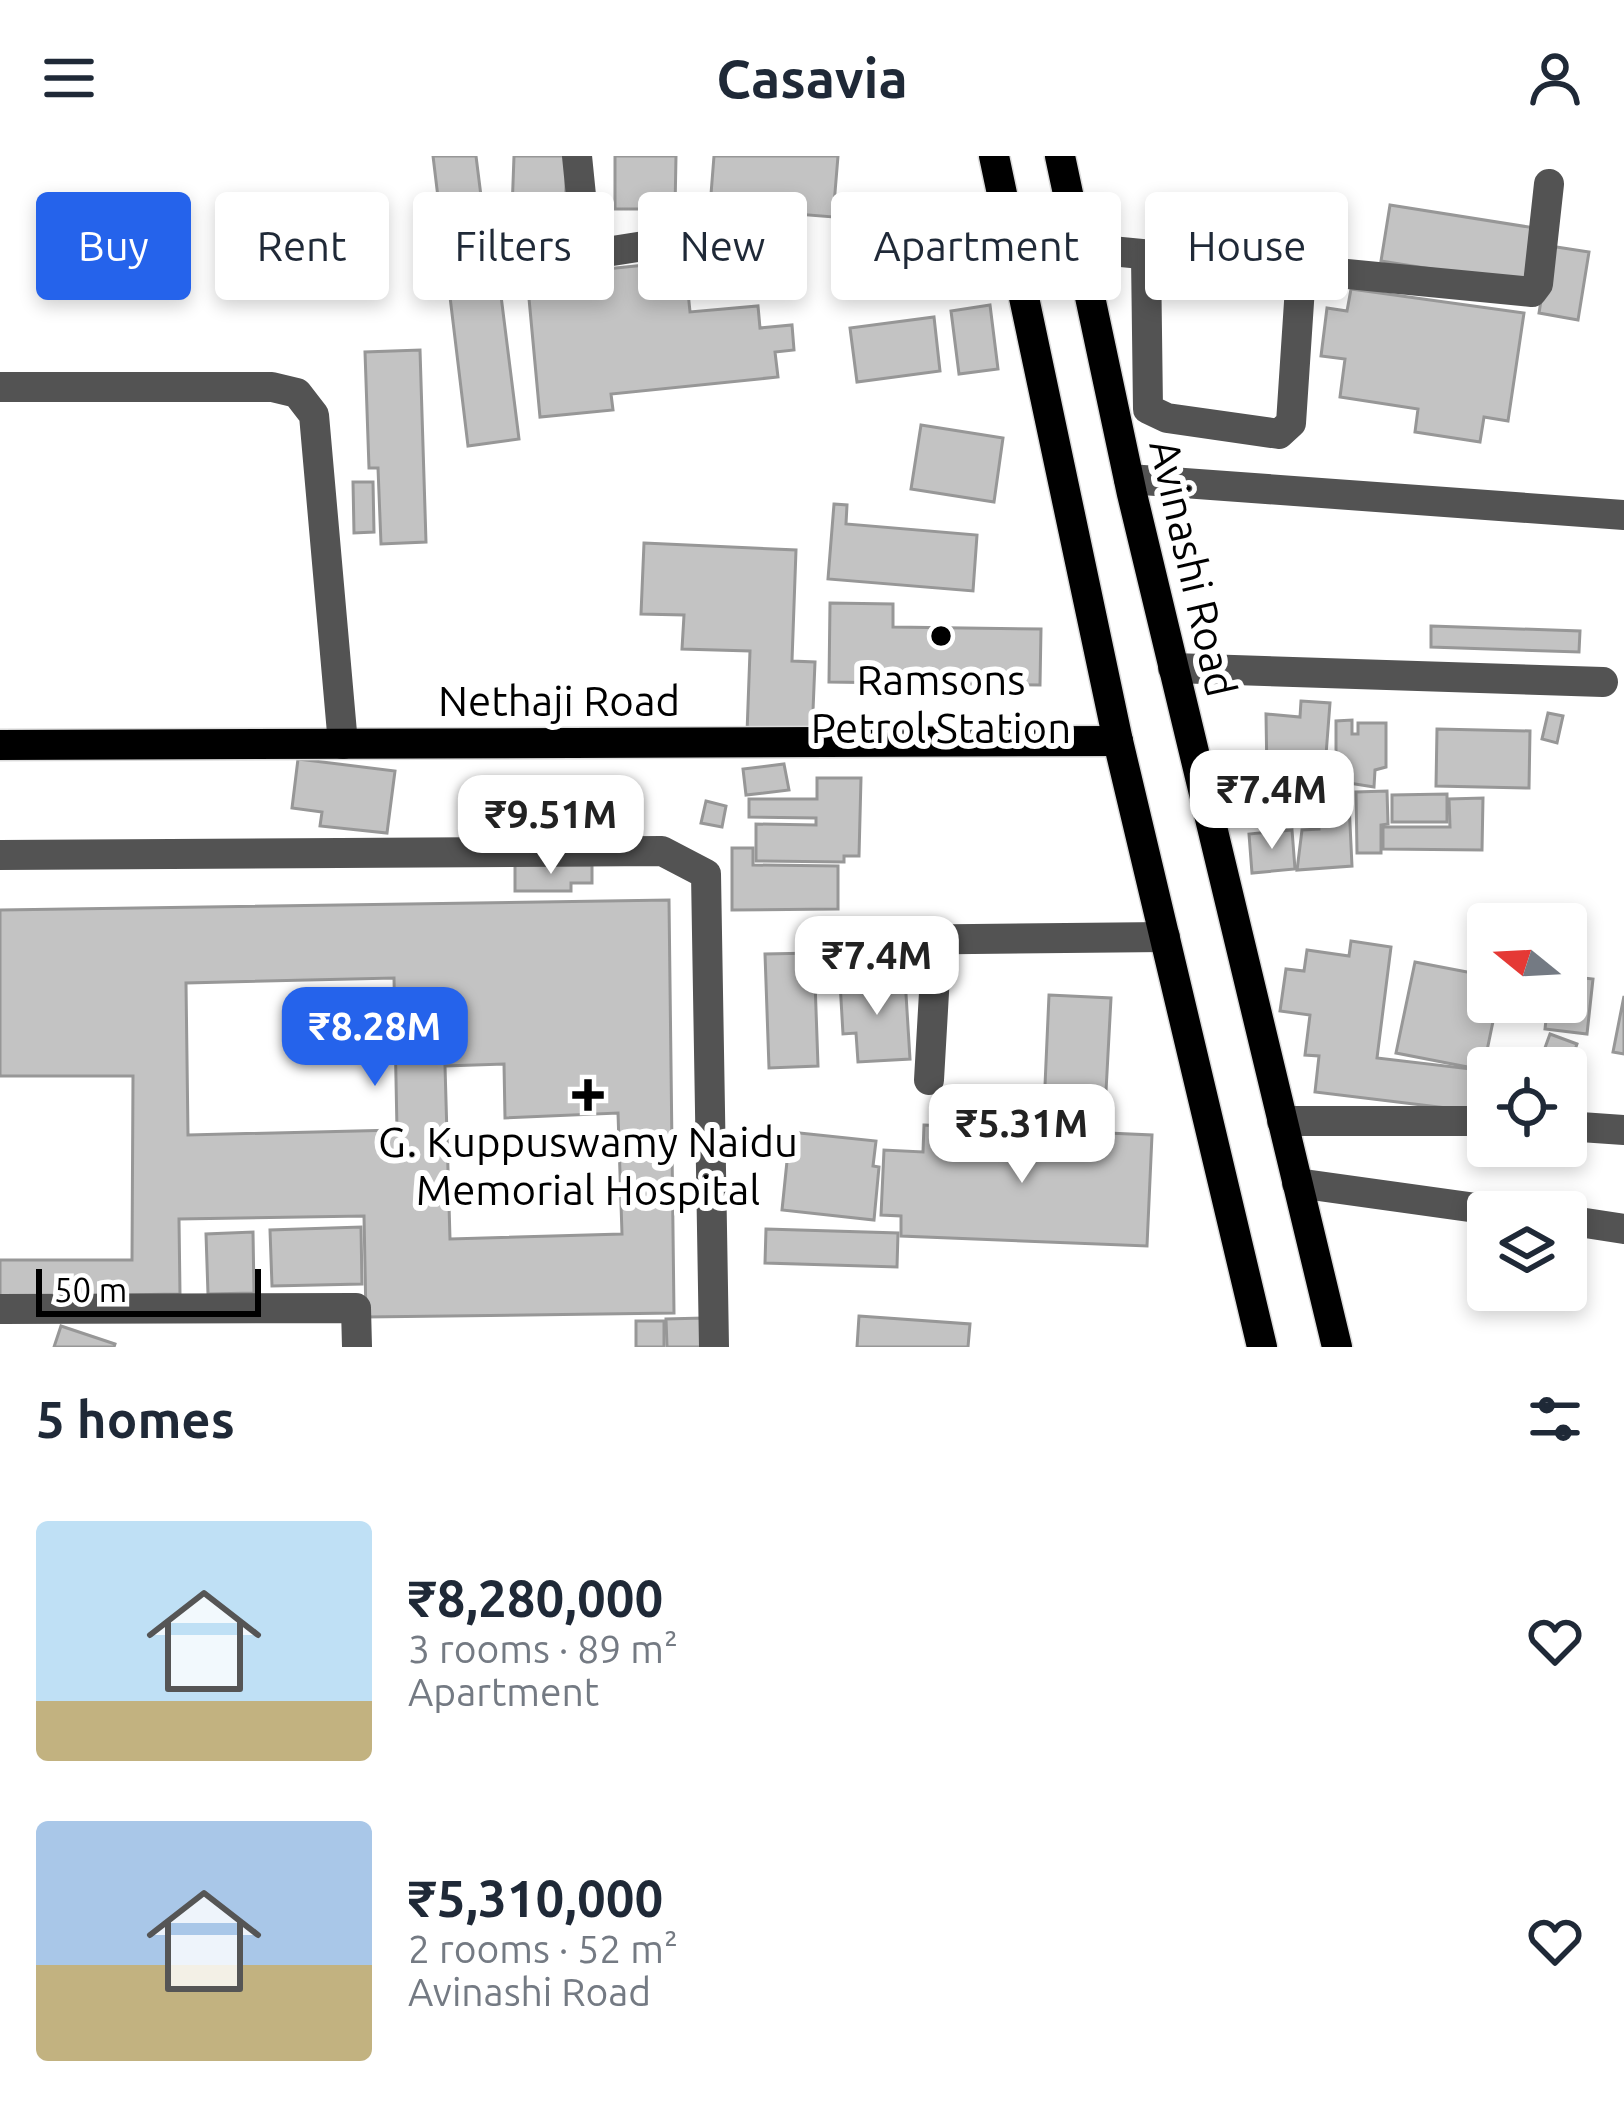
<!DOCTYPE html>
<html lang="en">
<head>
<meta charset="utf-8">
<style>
  :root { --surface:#fff; --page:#f6f6f7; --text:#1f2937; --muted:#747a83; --accent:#2563eb }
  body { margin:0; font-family:Ubuntu,sans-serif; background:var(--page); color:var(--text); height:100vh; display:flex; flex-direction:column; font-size:45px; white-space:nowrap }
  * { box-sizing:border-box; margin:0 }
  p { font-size:39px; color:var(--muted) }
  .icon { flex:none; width:66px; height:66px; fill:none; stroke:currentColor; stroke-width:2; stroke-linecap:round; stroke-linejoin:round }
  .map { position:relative; height:1191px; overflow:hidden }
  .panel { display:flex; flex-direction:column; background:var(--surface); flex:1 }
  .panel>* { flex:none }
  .guide { position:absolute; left:36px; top:36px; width:1554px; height:108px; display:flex; gap:24px }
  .needle { width:78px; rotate:288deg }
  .buttons { position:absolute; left:1467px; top:747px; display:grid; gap:24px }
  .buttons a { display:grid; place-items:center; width:120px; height:120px; border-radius:12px; background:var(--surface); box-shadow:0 6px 18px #0003; font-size:60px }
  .scale { position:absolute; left:36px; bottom:30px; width:225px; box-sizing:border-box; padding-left:12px; border:6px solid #000; border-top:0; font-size:33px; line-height:42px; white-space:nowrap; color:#000; -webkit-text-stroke:9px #fff; paint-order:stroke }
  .price { position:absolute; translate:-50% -102px; padding:0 27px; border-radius:24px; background:#fff; color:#222; font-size:39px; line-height:78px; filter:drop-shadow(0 3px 6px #0008) }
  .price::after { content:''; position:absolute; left:50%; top:72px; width:36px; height:27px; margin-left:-18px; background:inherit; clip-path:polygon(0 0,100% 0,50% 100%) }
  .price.active { background:var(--accent); color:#fff }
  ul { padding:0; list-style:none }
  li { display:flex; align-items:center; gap:36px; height:300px; padding:0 36px }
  li span { display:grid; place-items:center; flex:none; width:336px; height:240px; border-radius:12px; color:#555 }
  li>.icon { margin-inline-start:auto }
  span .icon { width:144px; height:144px; fill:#fffc; stroke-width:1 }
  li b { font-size:51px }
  h2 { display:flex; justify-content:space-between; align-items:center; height:144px; padding:0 36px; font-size:51px }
  .pill { padding:0 42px; border-radius:12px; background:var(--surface); box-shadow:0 6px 18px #0003; font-size:42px; line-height:108px }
  .pill.active { background:var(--accent); color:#fff }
  header { display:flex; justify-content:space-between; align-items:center; height:156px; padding:0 36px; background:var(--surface); font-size:54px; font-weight:700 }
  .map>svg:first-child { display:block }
  .building { fill:#c3c3c3; stroke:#979797; stroke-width:3; fill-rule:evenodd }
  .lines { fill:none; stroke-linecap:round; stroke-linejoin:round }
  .major-casing { stroke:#dbdbdb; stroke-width:33 }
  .minor { stroke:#535353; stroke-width:30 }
  .major { stroke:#000; stroke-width:30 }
  .poi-dot { fill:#000; stroke:#fff; stroke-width:4.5 }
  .labels { text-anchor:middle; stroke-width:12; stroke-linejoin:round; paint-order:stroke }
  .street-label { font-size:42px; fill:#000; stroke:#fff }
  .poi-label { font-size:42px; fill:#000; stroke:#fff }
</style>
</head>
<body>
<header><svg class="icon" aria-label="menu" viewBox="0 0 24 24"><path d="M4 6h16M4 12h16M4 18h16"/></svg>Casavia<svg class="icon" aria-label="person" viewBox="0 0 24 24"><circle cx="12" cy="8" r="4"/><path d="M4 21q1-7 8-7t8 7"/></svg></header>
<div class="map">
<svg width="1624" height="1191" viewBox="0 0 1624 1191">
  <rect width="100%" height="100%" fill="#fff"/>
  <g class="building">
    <polygon points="433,0 476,0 485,72 472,73 478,127 499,124 519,283 468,290"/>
    <polygon points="514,0 567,0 565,57 512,55"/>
    <polygon points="615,0 676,0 675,53 615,53"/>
    <polygon points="714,0 838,0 833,61 710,51"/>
    <polygon points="1390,49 1541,73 1532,129 1381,105"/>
    <polygon points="1550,90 1589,96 1578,164 1539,157"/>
    <polygon points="685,105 690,156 758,150 760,172 792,169 794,194 775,196 778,221 611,238 613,254 540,261 527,121"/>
    <polygon points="1351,133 1524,157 1508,265 1484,261 1480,286 1415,276 1418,253 1340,241 1345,203 1321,200 1327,152 1347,155"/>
    <polygon points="990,149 998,213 959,218 951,155"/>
    <polygon points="934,161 940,215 857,226 850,172"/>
    <polygon points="420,194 426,386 381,388 378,312 369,312 365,196"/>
    <polygon points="921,269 1003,282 994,346 911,333"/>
    <polygon points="353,326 373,326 374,376 354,377"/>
    <polygon points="834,348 847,349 846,368 977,379 973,435 828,423"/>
    <polygon points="644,387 796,394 792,505 815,506 812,579 747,577 750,495 682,493 684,459 641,458"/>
    <polygon points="830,447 893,448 893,471 1041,473 1040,529 829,526"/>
    <polygon points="1431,470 1580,475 1579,496 1431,491"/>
    <polygon points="1301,545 1330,547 1324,625 1267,621 1266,558 1300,561"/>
    <polygon points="1548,557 1563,560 1557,587 1542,583"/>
    <polygon points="1352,564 1352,578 1358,578 1358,567 1386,567 1386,611 1375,614 1374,631 1336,625 1336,565"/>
    <polygon points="1437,573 1530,575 1529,632 1436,630"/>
    <polygon points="298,603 395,615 387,677 320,670 322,656 292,652"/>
    <polygon points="784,608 789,634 746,639 743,613"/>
    <polygon points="817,622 861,622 859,700 844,700 844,706 756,705 756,668 816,669 816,662 749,661 749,643 817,643"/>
    <polygon points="1387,635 1388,668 1381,669 1381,697 1357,697 1356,636"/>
    <polygon points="1447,638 1447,666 1392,666 1392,639"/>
    <polygon points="1483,642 1482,694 1383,693 1383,671 1450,671 1449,643"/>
    <polygon points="706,645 726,650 722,671 701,667"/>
    <polygon points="1349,647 1352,710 1297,714 1302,674 1319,673 1318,648"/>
    <polygon points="1292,674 1295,713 1252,717 1249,678"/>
    <polygon points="732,692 753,692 753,709 838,710 838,753 732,754"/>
    <polygon points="515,709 592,709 592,727 571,727 571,735 515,735"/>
    <path d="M669,744l5,413 -308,4 -2,-101 -185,3 1,75 -180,3v-37h132l1,-184h-133v-166zM394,822l3,152 -209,5 -2,-152zM504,908l1,54 113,-5 4,121 -172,5 -5,-173z"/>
    <polygon points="869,772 874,803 829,811 824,780"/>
    <polygon points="1351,785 1391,791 1377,902 1488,915 1488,957 1315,936 1319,900 1305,899 1310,859 1280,855 1286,813 1304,815 1307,794 1349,800"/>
    <polygon points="814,797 818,910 769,912 765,798"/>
    <polygon points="1415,806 1488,820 1488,846 1497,846 1483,914 1396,897"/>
    <polygon points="1566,820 1593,823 1587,878 1545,873 1548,846 1566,846"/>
    <polygon points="905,822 910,903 858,906 856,877 843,878 840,826"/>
    <polygon points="1049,839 1111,842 1105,954 1044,952"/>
    <polygon points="1624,840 1624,898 1613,896"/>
    <polygon points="1550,878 1577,888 1566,920 1566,912 1538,911"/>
    <polygon points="1566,925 1578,926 1573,967 1566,967"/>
    <polygon points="924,969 1152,979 1147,1090 901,1080 901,1060 881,1059 884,994 923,996"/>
    <polygon points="790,976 876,985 873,1010 879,1011 874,1064 782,1054"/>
    <polygon points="361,1071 362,1128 272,1130 270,1074"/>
    <polygon points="766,1073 898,1077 897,1111 765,1107"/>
    <polygon points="253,1076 254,1137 208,1138 206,1078"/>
    <polygon points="859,1160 970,1168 968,1191 857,1191"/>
    <polygon points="703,1162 704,1191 667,1191 666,1163"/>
    <rect x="636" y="1165" width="28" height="26"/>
    <polygon points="61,1170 115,1188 114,1191 54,1191"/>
  </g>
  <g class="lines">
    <defs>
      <g id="major">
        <polyline points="994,0 1118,585 1262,1191"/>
        <polyline points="1060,0 1132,338 1337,1191"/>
        <polyline points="0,589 1118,585"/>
      </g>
    </defs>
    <use href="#major" class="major-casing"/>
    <g class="minor">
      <polyline points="577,0 587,99 644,90"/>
      <polyline points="1080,92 1532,136 1538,128 1549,28"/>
      <polyline points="1146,100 1148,253 1167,262 1279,278 1291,267 1301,116"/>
      <polyline points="0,231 272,231 297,237 314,259 343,588"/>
      <polyline points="1129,323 1624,359"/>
      <polyline points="1173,512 1603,526"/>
      <polyline points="0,699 662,695 706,718 714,1191"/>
      <polyline points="883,784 1165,781"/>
      <polyline points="929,924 937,784"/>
      <polyline points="1282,965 1488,965"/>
      <polyline points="1566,970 1624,974"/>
      <polyline points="1297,1027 1505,1056"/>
      <polyline points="1566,1064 1624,1073"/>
      <polyline points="0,1153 356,1152 357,1191"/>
    </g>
    <use href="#major" class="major"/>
  </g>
  <g class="poi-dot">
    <circle cx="941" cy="480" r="12"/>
    <path d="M582 921h12v12h12v12h-12v12h-12v-12h-12v-12h12z"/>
  </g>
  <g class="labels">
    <g class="street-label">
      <text transform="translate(1193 412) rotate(77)" y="15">Avinashi Road</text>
      <text x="559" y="560">Nethaji Road</text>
    </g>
    <g class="poi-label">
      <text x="941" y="539">Ramsons<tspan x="941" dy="48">Petrol Station</tspan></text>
      <text x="588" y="1001">G. Kuppuswamy Naidu<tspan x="588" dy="48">Memorial Hospital</tspan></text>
    </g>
  </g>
</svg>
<div class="buttons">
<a><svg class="needle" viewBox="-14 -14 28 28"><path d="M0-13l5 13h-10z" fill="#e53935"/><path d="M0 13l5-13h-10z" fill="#747a83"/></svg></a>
<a><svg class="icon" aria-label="locate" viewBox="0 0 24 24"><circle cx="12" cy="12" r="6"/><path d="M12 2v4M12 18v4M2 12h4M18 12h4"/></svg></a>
<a><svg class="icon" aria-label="layers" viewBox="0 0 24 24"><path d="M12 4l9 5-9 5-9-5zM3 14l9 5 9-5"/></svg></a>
</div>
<div class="scale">50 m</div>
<b class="price" style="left:1272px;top:696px">₹7.4M</b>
<b class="price" style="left:551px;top:721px">₹9.51M</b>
<b class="price" style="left:877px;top:862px">₹7.4M</b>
<b class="price active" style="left:375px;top:933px">₹8.28M</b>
<b class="price" style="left:1022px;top:1030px">₹5.31M</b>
<div class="guide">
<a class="pill active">Buy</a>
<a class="pill">Rent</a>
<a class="pill">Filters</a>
<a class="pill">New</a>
<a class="pill">Apartment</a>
<a class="pill">House</a>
</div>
</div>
<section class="panel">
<h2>5 homes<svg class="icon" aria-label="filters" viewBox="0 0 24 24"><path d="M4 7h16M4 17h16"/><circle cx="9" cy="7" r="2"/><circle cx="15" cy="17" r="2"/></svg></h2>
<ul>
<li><span style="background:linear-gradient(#bfe0f5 75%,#c2b280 0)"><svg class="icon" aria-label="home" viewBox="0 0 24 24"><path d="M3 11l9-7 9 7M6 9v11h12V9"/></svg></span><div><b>₹8,280,000</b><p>3 rooms · 89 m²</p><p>Apartment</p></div><svg class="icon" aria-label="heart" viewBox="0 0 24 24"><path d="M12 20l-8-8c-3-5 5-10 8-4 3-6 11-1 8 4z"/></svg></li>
<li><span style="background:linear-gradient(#a9c7e8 60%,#c2b280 0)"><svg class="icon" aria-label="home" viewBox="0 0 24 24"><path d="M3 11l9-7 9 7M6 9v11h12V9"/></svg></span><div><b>₹5,310,000</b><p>2 rooms · 52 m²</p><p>Avinashi Road</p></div><svg class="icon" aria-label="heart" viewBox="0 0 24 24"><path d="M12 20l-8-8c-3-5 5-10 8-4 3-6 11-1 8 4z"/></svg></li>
</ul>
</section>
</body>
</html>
